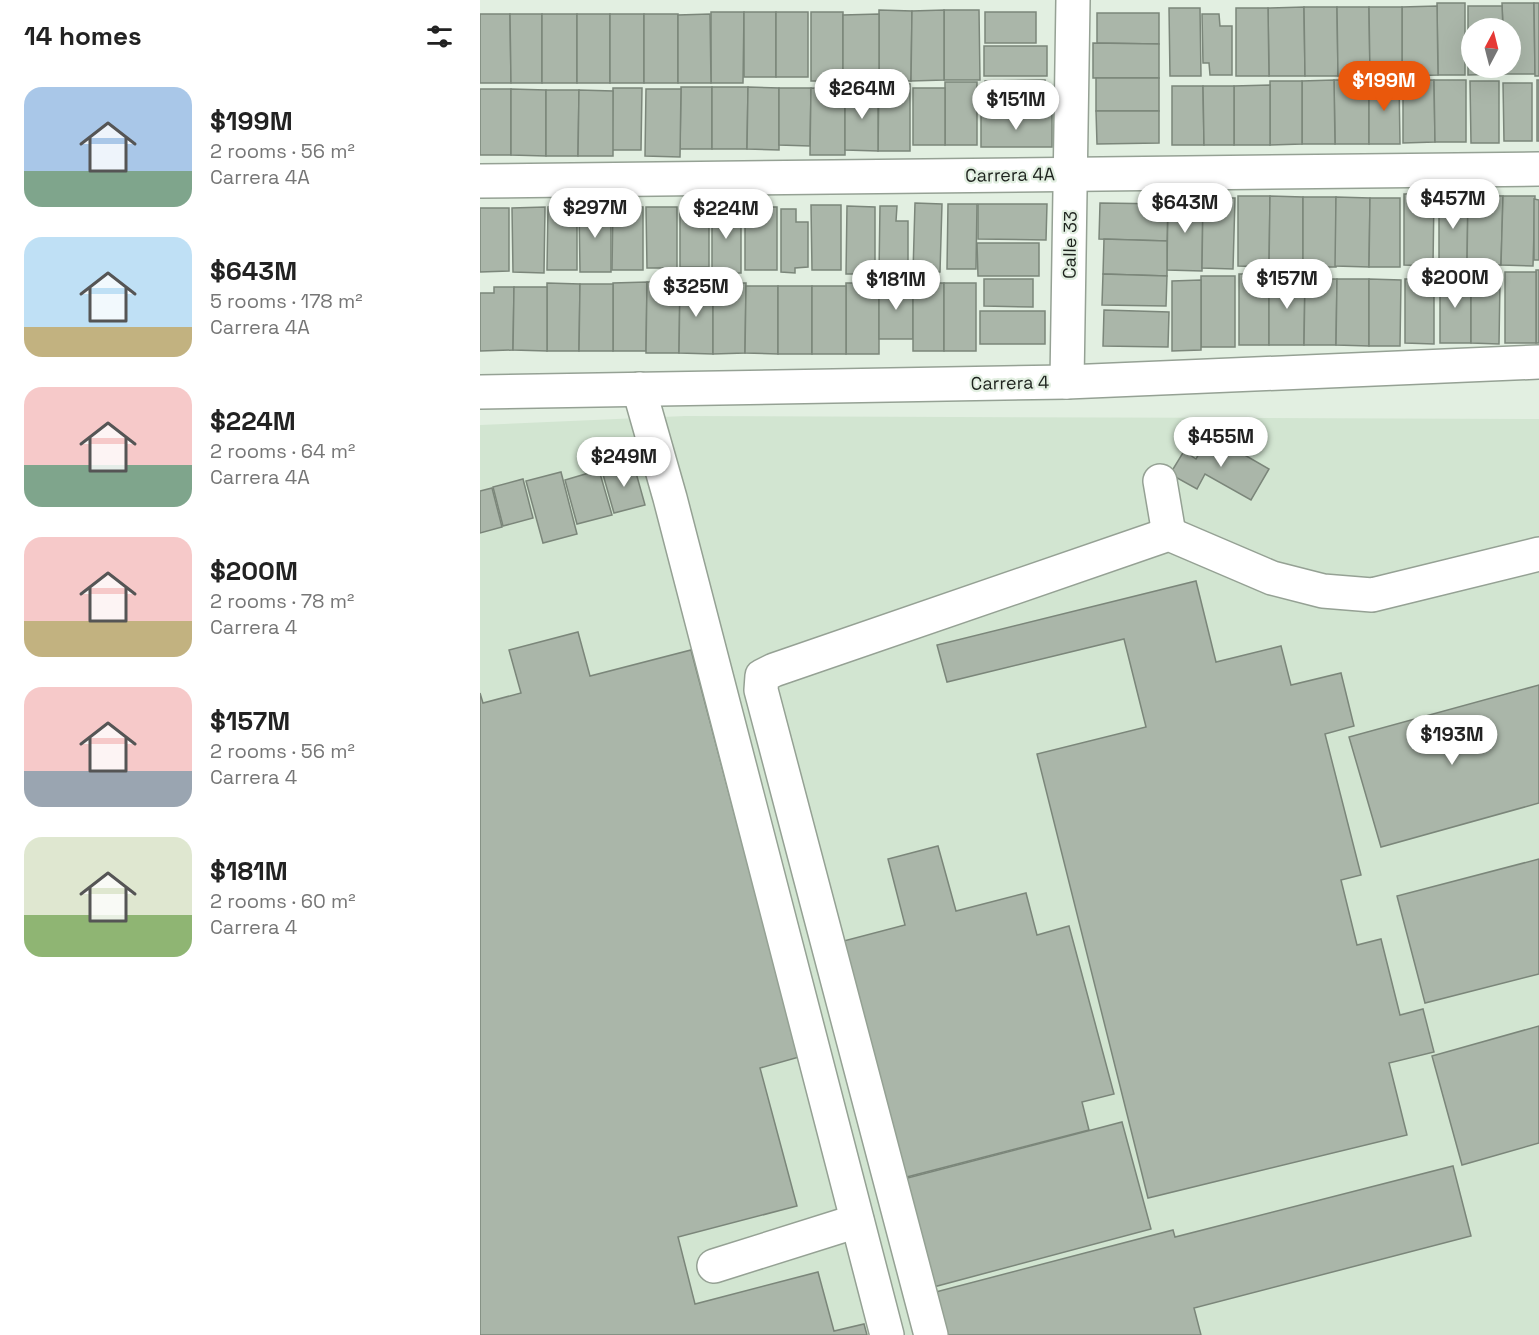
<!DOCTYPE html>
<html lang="en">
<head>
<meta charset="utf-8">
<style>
  :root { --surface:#fff; --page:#f6f6f6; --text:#222; --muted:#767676; --accent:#ea580c }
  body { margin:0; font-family:"Space Grotesk",sans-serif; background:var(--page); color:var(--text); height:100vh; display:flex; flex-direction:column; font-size:22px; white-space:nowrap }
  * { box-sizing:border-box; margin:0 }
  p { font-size:20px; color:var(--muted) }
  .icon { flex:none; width:33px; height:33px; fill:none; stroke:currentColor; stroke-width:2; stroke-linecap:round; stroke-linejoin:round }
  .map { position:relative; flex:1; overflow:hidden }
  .details { display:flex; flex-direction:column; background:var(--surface); width:480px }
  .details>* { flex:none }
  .needle { width:39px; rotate:7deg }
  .tools { position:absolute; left:981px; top:18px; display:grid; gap:12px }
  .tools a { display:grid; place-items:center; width:60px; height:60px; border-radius:50%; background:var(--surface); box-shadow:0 6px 24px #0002; font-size:30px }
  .price { position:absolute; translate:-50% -51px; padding:0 14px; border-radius:21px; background:#fff; color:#222; font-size:20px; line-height:39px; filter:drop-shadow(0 2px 3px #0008) }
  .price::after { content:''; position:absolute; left:50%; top:36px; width:18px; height:14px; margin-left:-9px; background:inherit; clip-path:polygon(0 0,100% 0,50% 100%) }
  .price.current { background:var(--accent); color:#fff }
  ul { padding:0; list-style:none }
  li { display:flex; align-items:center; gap:18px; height:150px; padding:0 24px }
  li span { display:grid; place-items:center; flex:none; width:168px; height:120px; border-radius:18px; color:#555 }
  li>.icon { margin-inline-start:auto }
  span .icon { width:72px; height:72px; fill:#fffc; stroke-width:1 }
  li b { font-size:26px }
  h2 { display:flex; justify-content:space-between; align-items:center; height:72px; padding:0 24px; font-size:26px }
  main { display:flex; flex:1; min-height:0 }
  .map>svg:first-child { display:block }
  .built { fill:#d2e5d1 }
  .building { fill:#aab6a9; stroke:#7b867a; stroke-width:1.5 }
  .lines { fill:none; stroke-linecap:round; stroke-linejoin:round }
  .minor-casing { stroke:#95a194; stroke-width:36 }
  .minor { stroke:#fff; stroke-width:33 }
  .labels { text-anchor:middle; stroke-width:4.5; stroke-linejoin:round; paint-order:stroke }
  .street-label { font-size:18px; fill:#1e231e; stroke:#e2efe1 }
</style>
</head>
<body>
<main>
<section class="details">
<h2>14 homes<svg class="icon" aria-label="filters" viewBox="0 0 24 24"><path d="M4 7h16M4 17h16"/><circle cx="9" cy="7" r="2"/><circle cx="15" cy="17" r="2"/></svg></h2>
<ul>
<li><span style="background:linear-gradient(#a9c7e8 70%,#7fa58c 0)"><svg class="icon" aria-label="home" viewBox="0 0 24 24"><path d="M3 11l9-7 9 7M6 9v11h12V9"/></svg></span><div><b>$199M</b><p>2 rooms · 56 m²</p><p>Carrera 4A</p></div></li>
<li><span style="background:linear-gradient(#bfe0f5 75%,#c2b280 0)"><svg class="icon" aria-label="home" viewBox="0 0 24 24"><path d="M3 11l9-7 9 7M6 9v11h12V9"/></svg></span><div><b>$643M</b><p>5 rooms · 178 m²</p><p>Carrera 4A</p></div></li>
<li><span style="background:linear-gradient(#f6c9c9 65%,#7fa58c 0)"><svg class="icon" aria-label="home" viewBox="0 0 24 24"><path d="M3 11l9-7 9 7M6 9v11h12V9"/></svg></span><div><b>$224M</b><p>2 rooms · 64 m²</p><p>Carrera 4A</p></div></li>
<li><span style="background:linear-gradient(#f6c9c9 70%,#c2b280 0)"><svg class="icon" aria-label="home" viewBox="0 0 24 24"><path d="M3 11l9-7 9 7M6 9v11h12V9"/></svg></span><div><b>$200M</b><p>2 rooms · 78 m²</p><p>Carrera 4</p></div></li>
<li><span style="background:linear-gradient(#f6c9c9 70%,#9aa5b1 0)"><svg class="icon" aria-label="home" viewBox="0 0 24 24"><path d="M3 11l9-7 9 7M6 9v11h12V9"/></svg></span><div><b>$157M</b><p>2 rooms · 56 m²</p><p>Carrera 4</p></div></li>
<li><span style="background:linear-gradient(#dfe7d0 65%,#8fb573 0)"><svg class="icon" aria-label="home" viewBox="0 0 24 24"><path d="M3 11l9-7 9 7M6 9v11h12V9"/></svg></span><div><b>$181M</b><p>2 rooms · 60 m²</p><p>Carrera 4</p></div></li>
</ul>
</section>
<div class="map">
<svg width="1059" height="1335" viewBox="0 0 1059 1335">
  <rect width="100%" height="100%" fill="#e2efe1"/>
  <polygon class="built" points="205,416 1059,419 1059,1335 0,1335 0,425"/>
  <g class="building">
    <polygon points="957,3 985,3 985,75 958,75"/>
    <polygon points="1022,3 1054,3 1055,74 1023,74 1023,68 1030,68 1030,28 1023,28"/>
    <polygon points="1054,3 1059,3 1059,76 1055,76"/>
    <polygon points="957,6 958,75 922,76 922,7"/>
    <polygon points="988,6 1022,6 1023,28 992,28 992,68 1023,68 1023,74 988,75"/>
    <polygon points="824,7 825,76 789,76 788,8"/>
    <polygon points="824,7 857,7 858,76 825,76"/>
    <polygon points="857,7 889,7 890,76 858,76"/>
    <polygon points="889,7 922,7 922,76 890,76"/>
    <polygon points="689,8 720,8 721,76 690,76"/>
    <polygon points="756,8 788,8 789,76 756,76"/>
    <polygon points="399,10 432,11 431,81 399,81"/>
    <polygon points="464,10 499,10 500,80 464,80"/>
    <polygon points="464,10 464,80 431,81 432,11"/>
    <polygon points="231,12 264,12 263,83 231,83"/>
    <rect x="264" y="12" width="32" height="65"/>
    <rect x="296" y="12" width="32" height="65"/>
    <rect x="331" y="12" width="32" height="69"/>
    <rect x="505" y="12" width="51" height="31"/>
    <polygon points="617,13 679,13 679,44 617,43"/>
    <polygon points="0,14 30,14 31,83 0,83"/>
    <polygon points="30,14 62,14 62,83 31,83"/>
    <rect x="62" y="14" width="35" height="69"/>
    <rect x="97" y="14" width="33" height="69"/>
    <rect x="130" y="14" width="34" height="69"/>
    <rect x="164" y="14" width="34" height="69"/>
    <polygon points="230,14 231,83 198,83 198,15"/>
    <polygon points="399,14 399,81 363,81 363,15"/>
    <polygon points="722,14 739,14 740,26 752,26 752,75 730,75 729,63 723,63"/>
    <polygon points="613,43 679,44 679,78 613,78"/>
    <rect x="504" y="46" width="63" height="30"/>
    <rect x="616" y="78" width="63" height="33"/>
    <polygon points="565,80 565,110 505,111 505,81"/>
    <polygon points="854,80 889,80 889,144 855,144"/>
    <polygon points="854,80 855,144 822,144 822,81"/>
    <polygon points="889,80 919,80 920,144 889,144"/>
    <polygon points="923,80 954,80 955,142 923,143"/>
    <polygon points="954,80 986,80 986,142 955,142"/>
    <rect x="1057" y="80" width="2" height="61"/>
    <polygon points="790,81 822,81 822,144 790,145"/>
    <polygon points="990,81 1019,81 1019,143 991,143"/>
    <rect x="465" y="82" width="32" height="63"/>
    <polygon points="399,83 430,84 430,151 398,151"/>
    <polygon points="1023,83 1052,83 1052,141 1024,141"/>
    <polygon points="790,85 790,145 754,145 754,86"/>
    <polygon points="692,86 723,86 724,145 692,145"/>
    <polygon points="723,86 754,86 754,145 724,145"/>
    <polygon points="201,87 232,87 232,149 200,149"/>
    <polygon points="232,87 268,87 267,149 232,149"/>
    <polygon points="268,87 299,88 299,150 267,149"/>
    <polygon points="133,88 162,88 161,150 132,150"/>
    <polygon points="299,88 331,88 330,146 299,145"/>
    <polygon points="331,88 365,89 365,155 330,155"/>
    <rect x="433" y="88" width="32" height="57"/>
    <rect x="0" y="89" width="31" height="66"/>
    <polygon points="31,89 66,90 66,156 31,155"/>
    <polygon points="166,89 201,89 200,157 165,156"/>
    <polygon points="365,89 398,89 398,151 365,150"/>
    <polygon points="66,90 99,90 98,156 66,156"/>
    <polygon points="99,90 133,91 133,156 98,156"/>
    <polygon points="616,111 679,111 679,143 617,144"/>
    <rect x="501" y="115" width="71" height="32"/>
    <polygon points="924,194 954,194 953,266 924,265"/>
    <polygon points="959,195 988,195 987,265 959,265"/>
    <polygon points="988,195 1023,196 1021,265 987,265"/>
    <polygon points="758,196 790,196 789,267 758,266"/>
    <polygon points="790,196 823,197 823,267 789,267"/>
    <polygon points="1023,196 1055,196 1053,266 1021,265"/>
    <polygon points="688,197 723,198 722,271 687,270"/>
    <rect x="823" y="197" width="33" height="70"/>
    <polygon points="856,197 890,198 889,267 855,266"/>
    <polygon points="723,198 755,198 753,269 722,268"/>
    <polygon points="890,198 920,198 920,267 889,267"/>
    <polygon points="1054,199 1059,200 1059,260 1054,260"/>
    <polygon points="435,203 462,204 460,272 433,272"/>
    <polygon points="620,203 688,204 687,241 619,239"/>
    <polygon points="468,204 497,204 496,269 467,269"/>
    <polygon points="498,204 567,204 566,240 498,239"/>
    <polygon points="331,205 361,205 361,270 332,270"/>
    <polygon points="99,206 131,206 131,272 100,272"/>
    <polygon points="133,206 163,207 163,270 132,270"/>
    <polygon points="367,206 395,207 395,274 366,274"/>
    <polygon points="400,206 417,206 416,221 428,221 428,267 417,267 417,274 399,273"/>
    <polygon points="65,207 64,273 33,272 32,208"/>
    <polygon points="68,207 97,207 97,270 67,270"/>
    <polygon points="166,207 197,207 197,275 183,274 183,268 167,268"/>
    <polygon points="232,207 261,208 261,273 232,273"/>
    <rect x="265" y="207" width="32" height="63"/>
    <polygon points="0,208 29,208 29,271 0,272"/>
    <polygon points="301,209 316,209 316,222 328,222 328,267 315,268 315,273 301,272"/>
    <polygon points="200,210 218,210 218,222 229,222 229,267 200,267"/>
    <polygon points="624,239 687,241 687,276 623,274"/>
    <polygon points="497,243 559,243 559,276 498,276"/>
    <rect x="1056" y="270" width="3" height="73"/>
    <polygon points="960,272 977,272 977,281 991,281 991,343 960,343"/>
    <rect x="1025" y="272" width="31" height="71"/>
    <polygon points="623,274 687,276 686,306 622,305"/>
    <rect x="759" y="274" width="30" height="71"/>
    <polygon points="789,275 825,275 824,345 789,345"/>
    <rect x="721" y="276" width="34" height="71"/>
    <polygon points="504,279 553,279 553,307 504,306"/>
    <polygon points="825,279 857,279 856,345 824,345"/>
    <polygon points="857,279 889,279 889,346 856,345"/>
    <polygon points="889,279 921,280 920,346 889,346"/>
    <polygon points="925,279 954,279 954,344 925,343"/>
    <polygon points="721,280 721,350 692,351 692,281"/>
    <polygon points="991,281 1020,281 1019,344 991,343"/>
    <polygon points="167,282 166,351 133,351 133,283"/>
    <polygon points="167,282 200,282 199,353 166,353"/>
    <polygon points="200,282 233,283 233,354 199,353"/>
    <polygon points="67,283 100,284 99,351 67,351"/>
    <polygon points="233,283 266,283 265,353 233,354"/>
    <rect x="366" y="283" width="33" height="71"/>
    <rect x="399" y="283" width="34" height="56"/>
    <rect x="433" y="283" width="31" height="68"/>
    <rect x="464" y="283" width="32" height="68"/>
    <polygon points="100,284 133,284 133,351 99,351"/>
    <polygon points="266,286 298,286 298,354 265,353"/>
    <rect x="298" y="286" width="34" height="68"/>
    <rect x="332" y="286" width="34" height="68"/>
    <polygon points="14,287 34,287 33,350 0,351 0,293 14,293"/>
    <polygon points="34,287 67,287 67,351 33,350"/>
    <polygon points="624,310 689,312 688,347 623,346"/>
    <rect x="500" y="311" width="65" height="33"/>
    <polygon points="730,435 789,469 771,500 725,474 717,489 690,474 704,451 716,459"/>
    <polygon points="153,462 165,505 134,513 122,471"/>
    <polygon points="119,470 132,515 97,524 85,480"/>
    <polygon points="81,472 97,534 63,543 46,481"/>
    <polygon points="43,479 53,518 23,526 13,487"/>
    <polygon points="12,488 22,527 0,533 0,491"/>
    <polygon points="716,581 736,662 801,646 811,685 861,673 874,726 845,734 881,875 861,880 877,945 901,939 920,1015 943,1009 954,1052 909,1063 927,1135 668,1198 557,754 666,727 644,639 467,682 457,645"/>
    <polygon points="98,632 110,676 211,650 319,1057 280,1068 317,1206 198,1237 215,1304 338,1272 354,1331 384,1324 387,1335 0,1335 0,693 3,703 41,693 29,650"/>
    <polygon points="1059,685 1059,803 901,847 869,737"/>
    <polygon points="458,846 476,911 546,893 557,935 589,926 634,1094 602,1102 609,1130 419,1179 356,943 425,925 408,859"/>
    <polygon points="1059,859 1059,974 945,1003 917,896"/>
    <polygon points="1059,1026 1059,1143 982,1165 952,1056"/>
    <polygon points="642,1122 671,1229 446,1289 416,1181"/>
    <polygon points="973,1166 991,1236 714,1308 721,1335 459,1335 448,1294 693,1230 695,1237"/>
  </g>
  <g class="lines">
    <defs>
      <g id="minor">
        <polyline points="0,181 1059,169"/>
        <polyline points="587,382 593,0"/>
        <polyline points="159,389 190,498 407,1335"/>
        <polyline points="0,392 587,382 1059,362"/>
        <polyline points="680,481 689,534"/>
        <polyline points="234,1266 377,1221"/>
        <polyline points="451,1335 281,690 282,676 294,670 689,534 792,578 843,591 892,595 1059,554"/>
      </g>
    </defs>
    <use href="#minor" class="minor-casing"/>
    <use href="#minor" class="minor"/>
  </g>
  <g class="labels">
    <g class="street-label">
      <text transform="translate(530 175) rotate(-1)" y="6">Carrera 4A</text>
      <text transform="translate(590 245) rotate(-89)" y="6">Calle 33</text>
      <text transform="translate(530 383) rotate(-1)" y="6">Carrera 4</text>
    </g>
  </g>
</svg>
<div class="tools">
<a><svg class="needle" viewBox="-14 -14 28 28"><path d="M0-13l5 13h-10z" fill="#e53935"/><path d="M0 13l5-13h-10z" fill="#767676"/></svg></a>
</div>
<b class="price current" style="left:904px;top:112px">$199M</b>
<b class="price" style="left:382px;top:120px">$264M</b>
<b class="price" style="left:536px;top:131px">$151M</b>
<b class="price" style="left:973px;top:230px">$457M</b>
<b class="price" style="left:705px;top:234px">$643M</b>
<b class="price" style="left:115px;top:239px">$297M</b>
<b class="price" style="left:246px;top:240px">$224M</b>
<b class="price" style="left:975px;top:309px">$200M</b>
<b class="price" style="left:807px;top:310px">$157M</b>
<b class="price" style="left:416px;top:311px">$181M</b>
<b class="price" style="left:216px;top:318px">$325M</b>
<b class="price" style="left:741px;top:468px">$455M</b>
<b class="price" style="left:144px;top:488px">$249M</b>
<b class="price" style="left:972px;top:766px">$193M</b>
</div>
</main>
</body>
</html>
